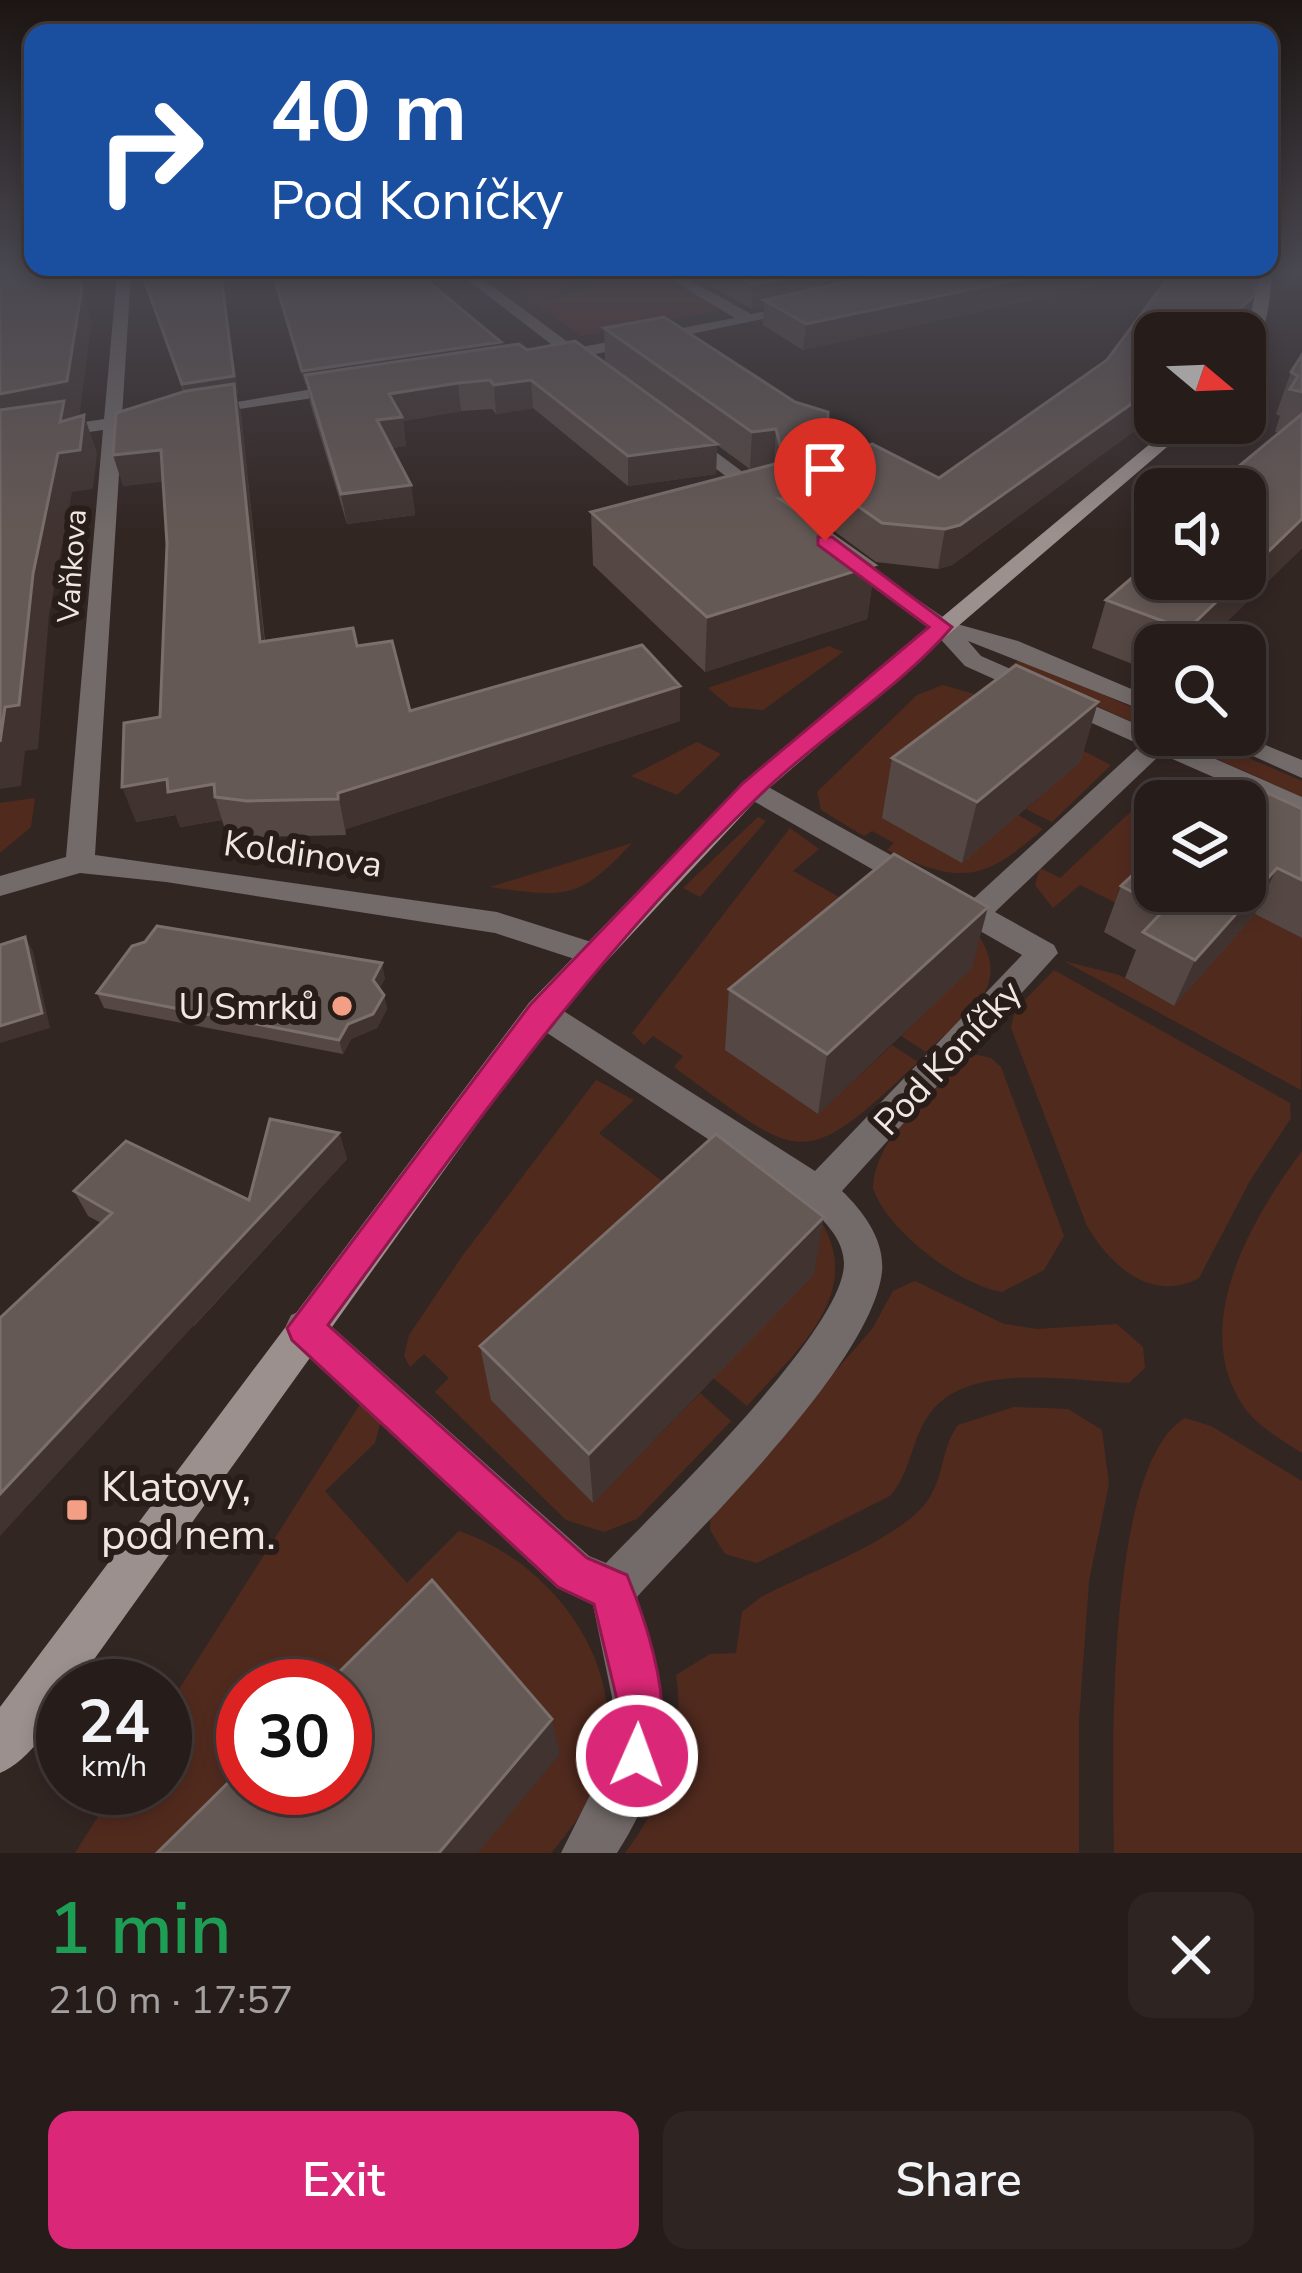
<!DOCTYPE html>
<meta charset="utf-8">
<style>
:root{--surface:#261c1a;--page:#2e2523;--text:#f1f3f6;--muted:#a4a1a2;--line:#423a39;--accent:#db2777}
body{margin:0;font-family:"Nunito Sans",sans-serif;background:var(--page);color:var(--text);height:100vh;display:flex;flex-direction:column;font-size:45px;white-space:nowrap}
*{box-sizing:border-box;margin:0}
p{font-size:39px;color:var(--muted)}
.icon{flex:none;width:66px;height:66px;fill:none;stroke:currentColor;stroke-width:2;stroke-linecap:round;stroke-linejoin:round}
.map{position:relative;height:1853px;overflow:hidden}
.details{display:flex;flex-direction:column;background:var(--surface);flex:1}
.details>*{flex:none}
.guide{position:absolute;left:24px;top:24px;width:1254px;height:252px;border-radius:24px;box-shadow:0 6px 18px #0003,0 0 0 3px var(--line);background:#1a4fa0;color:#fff;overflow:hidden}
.needle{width:78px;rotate:109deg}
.tools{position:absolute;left:1134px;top:312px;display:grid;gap:24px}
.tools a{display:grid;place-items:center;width:132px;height:132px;border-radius:24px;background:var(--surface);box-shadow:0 6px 18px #0003,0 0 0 3px var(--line);font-size:60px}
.speed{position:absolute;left:36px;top:1659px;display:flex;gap:24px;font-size:60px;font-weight:700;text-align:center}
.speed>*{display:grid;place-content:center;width:156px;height:156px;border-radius:50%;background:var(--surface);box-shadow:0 6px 18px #0003,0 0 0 3px var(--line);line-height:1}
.speed small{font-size:30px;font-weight:400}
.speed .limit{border:18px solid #d22;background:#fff;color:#111}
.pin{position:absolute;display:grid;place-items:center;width:102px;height:102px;color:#fff;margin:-123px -51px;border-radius:50% 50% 50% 0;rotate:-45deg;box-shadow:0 0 12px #0007}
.pin .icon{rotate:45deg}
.me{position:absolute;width:132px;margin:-66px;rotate:2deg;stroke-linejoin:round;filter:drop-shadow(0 0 9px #0008)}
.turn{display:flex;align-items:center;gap:42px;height:252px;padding:0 48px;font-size:54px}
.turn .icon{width:156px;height:156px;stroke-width:2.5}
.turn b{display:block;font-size:84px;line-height:102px}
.round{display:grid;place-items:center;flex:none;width:126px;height:126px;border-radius:24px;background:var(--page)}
.summary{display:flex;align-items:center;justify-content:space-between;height:204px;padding:0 48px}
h1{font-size:72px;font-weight:600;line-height:90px;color:#1e9e55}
.button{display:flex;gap:24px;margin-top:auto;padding:24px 48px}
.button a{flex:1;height:138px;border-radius:24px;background:var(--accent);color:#fff;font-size:48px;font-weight:600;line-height:138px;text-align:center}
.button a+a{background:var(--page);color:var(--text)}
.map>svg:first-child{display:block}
.green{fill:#512a1e}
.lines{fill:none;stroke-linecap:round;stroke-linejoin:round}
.street{fill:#726b69;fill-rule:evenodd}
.secondary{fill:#9b908d;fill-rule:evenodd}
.wall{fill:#554844;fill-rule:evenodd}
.shaded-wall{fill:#403330}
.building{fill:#655955;stroke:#7b6f6c;stroke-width:3;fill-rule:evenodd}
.route{fill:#db2777;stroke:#8e194d;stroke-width:3}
.poi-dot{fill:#f39f85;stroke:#281d19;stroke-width:4.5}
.labels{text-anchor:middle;stroke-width:12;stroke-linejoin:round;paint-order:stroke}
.far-street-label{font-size:30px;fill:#f0e7e5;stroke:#281d19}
.street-label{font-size:36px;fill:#f0e7e5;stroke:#281d19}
.poi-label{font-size:36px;fill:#f0e7e5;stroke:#281d19;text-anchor:end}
.near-poi-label{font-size:42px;fill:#f0e7e5;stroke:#281d19;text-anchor:start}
</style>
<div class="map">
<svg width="1302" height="1853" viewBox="0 0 1302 1853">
<rect width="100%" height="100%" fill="#322623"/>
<path class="green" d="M 498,274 L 587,274 L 563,290 L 532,300 Z
M 599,274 L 658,274 L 721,310 L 581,336 L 538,305 L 580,290 Z
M 829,646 L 843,652 L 763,710 L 730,707 L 708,688 Z
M 1020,659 L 1155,717 L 1155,732 L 1009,667 Z
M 943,685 L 971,693 L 1111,765 L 1052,822 L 1026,809 L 1079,762 L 963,862 L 1018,815 L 1043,829 C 983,882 960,885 887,850 L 894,843 L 872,831 L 864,836 L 821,810 L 817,792 L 917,695 Z
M 1163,735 L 1195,735 L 1302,781 L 1302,797 Z
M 697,742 L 721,754 L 677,795 L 631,776 Z
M 1158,786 L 1191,801 L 1155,801 L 1155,891 L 1209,891 L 1302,938 L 1301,1090 L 1064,961 L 1119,975 L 1174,1006 L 1219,955 L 1080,885 L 1053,908 L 1035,885 L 1040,868 L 1060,878 Z
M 35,798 L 31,827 L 0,853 L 0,803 Z
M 758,817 L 766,821 L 700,897 L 683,888 Z
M 790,828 L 819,849 L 793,871 L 862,910 L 972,926 C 1018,986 969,1011 926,1052 L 901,1036 L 971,968 L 818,1114 L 892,1045 L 918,1062 C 799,1176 801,1159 674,1067 L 683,1056 L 653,1036 L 644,1045 L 632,1033 Z
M 632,843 C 579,900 566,898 490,887 Z
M 1054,970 L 1290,1103 L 1291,1118 L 1251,1179 L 1199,1278 C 1151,1303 1111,1266 1087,1226 L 1011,1028 L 1015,1010 Z
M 973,1054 L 991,1058 L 1001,1067 L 1064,1236 L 1044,1270 L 1002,1292 C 959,1285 886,1230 873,1188 C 876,1133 936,1091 973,1054 Z
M 596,1080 L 634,1100 L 599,1133 L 675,1191 L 806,1201 C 877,1283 803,1344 747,1406 L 713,1378 L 492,1399 L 593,1503 L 700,1393 L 731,1421 L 637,1519 L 604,1532 L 566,1520 L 435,1392 L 449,1378 L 424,1354 L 410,1367 L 404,1356 L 409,1335 L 463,1255 Z
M 1302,1151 L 1302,1453 C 1283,1441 1256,1425 1244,1407 C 1188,1326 1252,1218 1302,1151 Z
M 915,1281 L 1004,1324 L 1037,1329 L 1117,1324 L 1143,1347 L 1145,1368 L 1129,1383 C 1073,1381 970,1361 931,1412 C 911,1437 912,1471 890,1496 L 757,1563 L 725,1554 L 710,1530 L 711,1514 L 872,1329 L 893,1291 Z
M 362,1401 L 381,1420 L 375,1443 L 325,1491 L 407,1583 L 459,1531 C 553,1563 634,1669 600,1773 C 591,1803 571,1829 551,1853 L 478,1853 L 345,1686 L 243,1686 L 243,1788 L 224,1853 L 75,1853 L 116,1788 L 165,1788 L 165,1711 Z
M 1014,1407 L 1068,1409 L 1102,1430 L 1109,1484 L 1089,1581 L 1079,1720 L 1079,1853 L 625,1853 C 664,1802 686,1739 676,1675 L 710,1654 L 736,1653 L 742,1612 L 761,1597 C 804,1574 909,1537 931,1495 C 944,1473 942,1447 958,1425 Z
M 1185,1418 L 1211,1426 L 1302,1481 L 1302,1853 L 1114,1853 C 1113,1765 1104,1466 1185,1418 Z"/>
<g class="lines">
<path class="street" d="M 117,274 L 131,274 L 122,416 L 152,412 L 161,417 L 122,427 L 95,855 L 497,912 L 604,946 L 608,954 L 604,962 L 593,965 L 495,933 L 166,882 L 80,873 L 0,896 L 0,876 L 66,857 L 103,430 L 0,445 L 0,435 L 104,419 Z
M 460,274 L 476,274 L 576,348 L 735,318 L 661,274 L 679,274 L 751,314 L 803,304 L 811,309 L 586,356 L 600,368 L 592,373 L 570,359 L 555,359 L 553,356 L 560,351 Z
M 348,383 L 356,388 L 354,392 L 199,415 L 190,410 Z
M 677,432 L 689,432 L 775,496 L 758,500 L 677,440 Z
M 843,548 L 950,622 L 1018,641 L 1155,699 L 1155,715 L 968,641 L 981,656 L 1302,797 L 1302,816 L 1161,754 L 995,912 L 1054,945 L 1058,953 L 842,1191 C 863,1211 885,1240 882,1272 C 871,1364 701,1526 637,1597 C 665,1698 677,1760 617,1853 L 561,1853 L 610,1755 L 612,1697 L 593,1605 L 557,1588 L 291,1341 L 285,1328 L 291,1315 L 305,1309 L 319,1315 L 589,1556 L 606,1563 C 656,1510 845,1330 844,1263 C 843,1237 823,1220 805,1203 L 529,1021 L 524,1012 L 529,1003 L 551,1003 L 815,1171 L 1022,955 L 743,795 L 739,789 L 743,783 L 761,783 L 972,900 L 1141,745 L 965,666 L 934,632 L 836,558 L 833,554 Z
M 1206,735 L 1241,735 L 1302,760 L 1302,778 Z"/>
<path class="secondary" d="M 1258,274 L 1272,274 C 1270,300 1267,340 1245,356 C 1245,327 1255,304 1258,274 Z
M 1175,423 L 1195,423 L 761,795 L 551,1021 L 75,1686 L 63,1686 C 63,1716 28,1762 0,1773 L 0,1707 L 529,1003 L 743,783 Z"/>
</g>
<path class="wall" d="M 272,274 L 419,274 L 501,342 L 502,346 L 519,344 L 527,350 L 575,341 L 605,363 L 604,328 L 664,317 L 795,402 L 828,412 L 826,462 L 872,444 L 939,478 L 1107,360 L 1171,274 L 1258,275 L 1254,296 L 1243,330 L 1239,333 L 1155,333 L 1155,412 L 1141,426 L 952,565 L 938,569 L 876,562 L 830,528 L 829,533 L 875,565 L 867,619 L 705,672 L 593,565 L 591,512 L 761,468 L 750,469 L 717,445 L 716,474 L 628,486 L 533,408 L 496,414 L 492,409 L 461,411 L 403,421 L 406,446 L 392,448 L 411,485 L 415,515 L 347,524 L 310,403 L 307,384 L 305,384 ZM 780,499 L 791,500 L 799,512 Z
M 689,274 L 1101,274 L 1098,286 L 803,350 L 763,325 L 764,307 L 752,309 Z
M 221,276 L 238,394 L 236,394 L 241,414 L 265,641 L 357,646 L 410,711 L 680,686 L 680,721 L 346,829 L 346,835 L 257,837 L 226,833 L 222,820 L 180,827 L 176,815 L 136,822 L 160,717 L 167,544 L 163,481 L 123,486 L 183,392 L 145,282 Z
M 1302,355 L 1302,548 L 1203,645 L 1155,645 L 1155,673 L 1092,648 L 1106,600 L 1245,489 L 1231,489 L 1239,466 L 1279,433 L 1275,432 L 1280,416 L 1276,414 L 1291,372 Z
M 1098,702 L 1080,762 L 962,863 L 882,818 L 892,758 Z
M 1302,809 L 1302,938 L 1255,914 L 1174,1006 L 1125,978 L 1136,950 L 1104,932 L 1121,886 Z
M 972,968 L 818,1114 L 725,1050 L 729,989 Z
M 385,978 L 379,989 L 384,995 L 387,1009 L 377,1028 L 351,1039 L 343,1054 L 104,1008 L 97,993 Z
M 339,1133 L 347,1159 L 194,1326 L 101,1223 L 88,1216 L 74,1191 L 249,1200 Z
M 814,1274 L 593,1503 L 491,1400 L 480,1346 Z"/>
<path class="shaded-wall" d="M 808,274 L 932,274 L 764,300 L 764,307 L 752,309 L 753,285 Z
M 1044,274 L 1101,274 L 1098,286 L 803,350 L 806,324 Z
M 221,276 L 238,394 L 236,394 L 241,414 L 268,676 L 182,384 Z
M 82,287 L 92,321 L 79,418 L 84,415 L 97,453 L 93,489 L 72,492 L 49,616 L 38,749 L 25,751 L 21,786 L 0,789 L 0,394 Z
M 1254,296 L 1243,330 L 1239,333 L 1213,333 Z
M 501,342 L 502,355 L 305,375 L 307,384 L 305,384 L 302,371 Z
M 531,380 L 533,408 L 496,414 L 494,385 Z
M 458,383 L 461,411 L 403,421 L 406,446 L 382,450 L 377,420 L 389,394 Z
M 1155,386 L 1155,412 L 1141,426 L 952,565 L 938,569 L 945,529 Z
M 776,429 L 774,466 L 750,469 L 752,432 Z
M 717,444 L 716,474 L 628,486 L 628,456 Z
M 161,450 L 170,481 L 123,486 L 113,455 Z
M 411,485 L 415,515 L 347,524 L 341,494 Z
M 1302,510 L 1302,548 L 1203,645 L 1181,645 L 1187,630 L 1240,579 L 1245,579 L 1245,574 Z
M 875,565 L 867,619 L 705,672 L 707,617 Z
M 680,686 L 680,721 L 346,829 L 346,835 L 338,793 Z
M 1098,702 L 1080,762 L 962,863 L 977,802 Z
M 167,779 L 214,784 L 215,797 L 222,820 L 180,827 L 176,815 L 136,822 L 122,787 Z
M 1277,868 L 1255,914 L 1174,1006 L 1195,960 Z
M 988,907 L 972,968 L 818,1114 L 827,1054 Z
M 25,937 L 33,951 L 50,1028 L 0,1043 L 0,1026 Z
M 382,963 L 385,978 L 377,994 L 373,980 Z
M 384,995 L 387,1009 L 377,1028 L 351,1039 L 343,1054 L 339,1040 L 348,1024 Z
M 339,1133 L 347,1159 L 0,1536 L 0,1494 Z
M 824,1217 L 814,1274 L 593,1503 L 589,1454 Z
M 552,1719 L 560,1754 L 478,1853 L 439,1853 Z"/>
<path class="building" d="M 0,274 L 75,274 L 82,287 L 67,381 L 0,394 Z
M 273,274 L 419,274 L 501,342 L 302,371 Z
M 734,274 L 808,274 L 753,285 Z
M 882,274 L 1044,274 L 806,324 L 764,300 Z
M 1171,274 L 1258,275 L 1254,296 L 1213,333 L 1155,333 L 1155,386 L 1151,390 L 960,525 L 945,529 L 882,523 L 782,453 L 776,429 L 752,432 L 604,328 L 664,317 L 795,402 L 828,412 L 826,462 L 872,444 L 939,478 L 1107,360 Z
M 221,276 L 234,376 L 182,384 L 145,282 Z
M 575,341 L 717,444 L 628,456 L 531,380 L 494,385 L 490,380 L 458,383 L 389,394 L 402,417 L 377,420 L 411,485 L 341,494 L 305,375 L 519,344 L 527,350 Z
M 1302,355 L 1302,392 L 1290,389 L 1298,376 L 1291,372 Z
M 234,384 L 260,642 L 353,628 L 357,646 L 392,641 L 410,711 L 642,645 L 680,686 L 338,793 L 338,799 L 247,801 L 215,797 L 214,784 L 168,792 L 167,779 L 122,787 L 124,723 L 160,717 L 167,544 L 161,450 L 113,455 L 116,413 L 186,391 Z
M 64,401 L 60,422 L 84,415 L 80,450 L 58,453 L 33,574 L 19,705 L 5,707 L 0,742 L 0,410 Z
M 1302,414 L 1302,519 L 1245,574 L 1245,489 L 1235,489 L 1256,471 L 1239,466 Z
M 775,464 L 832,504 L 826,503 L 825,530 L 875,565 L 707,617 L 591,512 ZM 780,499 L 793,500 L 799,512 Z
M 1155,558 L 1155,579 L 1240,579 L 1187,630 L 1106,600 Z
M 1016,665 L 1098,702 L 977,802 L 892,758 Z
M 1235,778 L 1302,809 L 1302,880 L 1277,868 L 1195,960 L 1143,932 L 1165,909 L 1121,886 L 1155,854 L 1155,891 L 1245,891 L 1245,801 L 1211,801 Z
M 894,854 L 988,907 L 827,1054 L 729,989 Z
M 157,926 L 382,963 L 373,980 L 384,995 L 373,1014 L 348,1024 L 339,1040 L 97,993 L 132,946 L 145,942 Z
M 25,937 L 42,1013 L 0,1026 L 0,945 Z
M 270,1119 L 339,1133 L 0,1494 L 0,1318 L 112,1213 L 74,1191 L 126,1141 L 249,1200 Z
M 716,1134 L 824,1217 L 589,1454 L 480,1346 Z
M 432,1580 L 552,1719 L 439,1853 L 157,1853 L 243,1768 L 243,1788 L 345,1788 L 345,1686 L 325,1686 Z"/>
<linearGradient id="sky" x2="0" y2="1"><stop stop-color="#1c1513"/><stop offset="0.51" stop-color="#494750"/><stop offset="1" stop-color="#494750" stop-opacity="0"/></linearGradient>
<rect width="1302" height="534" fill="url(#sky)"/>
<path class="route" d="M 818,537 L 832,537 L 952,627 C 898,690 820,736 760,795 C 592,956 465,1138 328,1325 L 587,1558 L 627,1575 C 650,1631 677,1714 653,1772 L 637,1779 L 621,1772 L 614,1756 L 619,1708 L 594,1604 L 558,1587 L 292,1340 L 287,1328 L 530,1005 L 743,783 L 929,627 L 818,545 Z"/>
<g class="poi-dot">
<circle cx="342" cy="1006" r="12"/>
<rect x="65" y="1498" width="24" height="24" rx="6"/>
</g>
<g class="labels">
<g class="far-street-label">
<text transform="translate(72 566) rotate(-86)" y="10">Vaňkova</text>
</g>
<g class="street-label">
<text transform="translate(303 853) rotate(8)" y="13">Koldinova</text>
<text transform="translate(947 1057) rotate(-47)" y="13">Pod Koníčky</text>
</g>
<g class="poi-label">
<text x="318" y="1019">U Smrků</text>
</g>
<g class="near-poi-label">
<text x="101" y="1501">Klatovy,<tspan x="101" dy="48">pod nem.</tspan></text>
</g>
</g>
</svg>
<div class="tools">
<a><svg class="needle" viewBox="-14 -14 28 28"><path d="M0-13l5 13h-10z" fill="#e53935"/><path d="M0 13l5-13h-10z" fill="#a4a1a2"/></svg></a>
<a><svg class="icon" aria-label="sound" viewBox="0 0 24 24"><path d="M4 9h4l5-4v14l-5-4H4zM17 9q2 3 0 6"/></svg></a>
<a><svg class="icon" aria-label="search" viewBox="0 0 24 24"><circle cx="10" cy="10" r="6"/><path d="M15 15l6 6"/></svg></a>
<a><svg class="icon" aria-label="layers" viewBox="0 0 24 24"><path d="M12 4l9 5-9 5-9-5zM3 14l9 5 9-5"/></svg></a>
</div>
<div class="speed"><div>24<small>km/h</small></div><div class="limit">30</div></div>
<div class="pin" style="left:825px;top:541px;background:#d93025"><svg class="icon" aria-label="arrive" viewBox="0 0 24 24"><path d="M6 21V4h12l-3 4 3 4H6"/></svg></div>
<svg class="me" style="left:637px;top:1756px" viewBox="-20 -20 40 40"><circle r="17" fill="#db2777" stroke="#fff" stroke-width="3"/><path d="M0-11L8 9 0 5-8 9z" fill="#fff"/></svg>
<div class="guide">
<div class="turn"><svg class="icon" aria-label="right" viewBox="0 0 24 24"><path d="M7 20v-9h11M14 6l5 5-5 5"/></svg><div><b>40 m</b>Pod Koníčky</div></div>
</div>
</div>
<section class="details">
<div class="summary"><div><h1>1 min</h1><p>210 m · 17:57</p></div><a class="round"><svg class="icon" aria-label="close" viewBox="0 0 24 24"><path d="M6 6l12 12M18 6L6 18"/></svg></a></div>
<div class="button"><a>Exit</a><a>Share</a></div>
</section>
